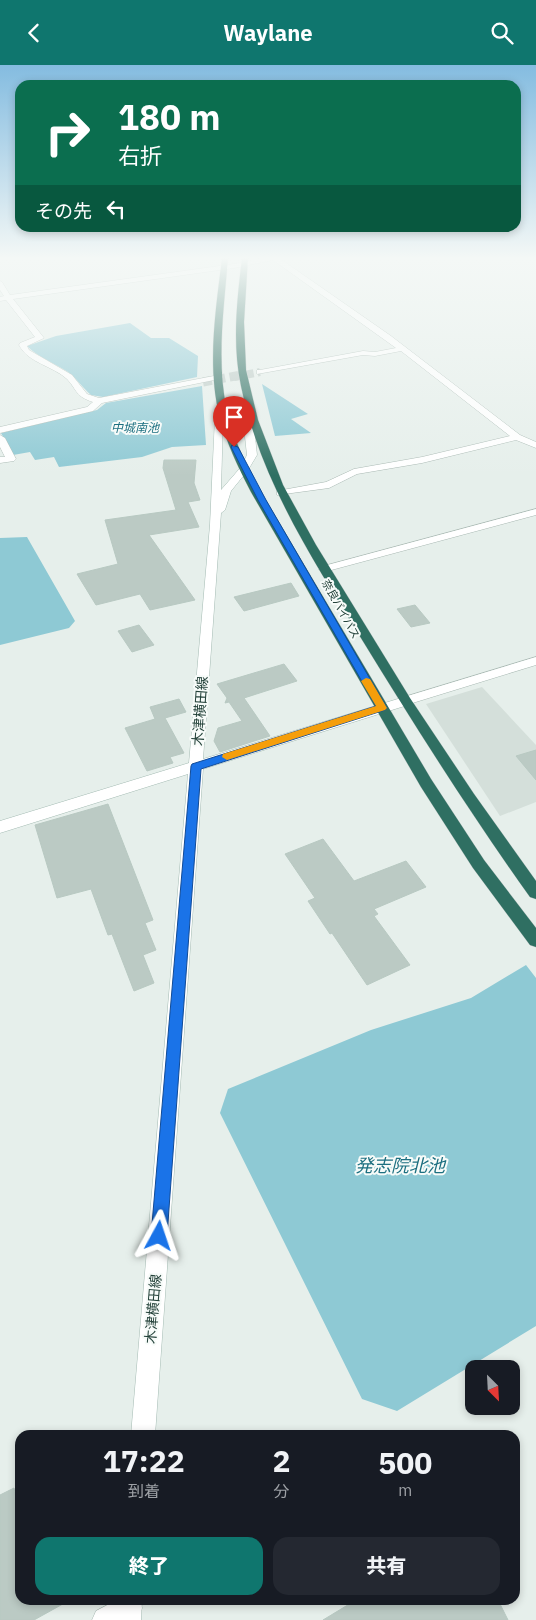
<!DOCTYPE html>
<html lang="ja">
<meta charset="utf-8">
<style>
:root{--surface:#171b24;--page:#242831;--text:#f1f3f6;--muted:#9ea1a6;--accent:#0f766e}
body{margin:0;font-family:"IBM Plex Sans","Noto Sans JP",sans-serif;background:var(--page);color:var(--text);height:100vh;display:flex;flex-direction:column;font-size:19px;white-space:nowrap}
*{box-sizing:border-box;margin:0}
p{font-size:16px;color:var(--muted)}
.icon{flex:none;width:28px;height:28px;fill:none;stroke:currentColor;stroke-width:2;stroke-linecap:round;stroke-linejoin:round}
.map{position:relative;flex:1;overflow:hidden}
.details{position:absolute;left:15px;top:1365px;width:505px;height:175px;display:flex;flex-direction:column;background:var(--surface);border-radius:15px;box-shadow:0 2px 8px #0003}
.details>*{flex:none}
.guide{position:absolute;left:15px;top:15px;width:506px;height:152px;border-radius:15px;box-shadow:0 2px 8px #0003;background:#0b6e4f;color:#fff;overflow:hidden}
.needle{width:32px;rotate:156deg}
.controls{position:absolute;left:465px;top:1295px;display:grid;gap:10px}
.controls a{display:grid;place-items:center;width:55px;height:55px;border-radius:10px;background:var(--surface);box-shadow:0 2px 8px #0003;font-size:25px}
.pin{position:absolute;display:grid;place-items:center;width:42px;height:42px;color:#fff;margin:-51px -21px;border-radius:50% 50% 50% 0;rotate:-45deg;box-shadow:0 0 5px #0007}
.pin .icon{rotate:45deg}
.me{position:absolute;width:55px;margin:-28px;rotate:5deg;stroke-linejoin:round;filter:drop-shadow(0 0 4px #0008)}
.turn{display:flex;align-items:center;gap:18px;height:105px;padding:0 20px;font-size:22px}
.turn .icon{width:65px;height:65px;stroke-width:2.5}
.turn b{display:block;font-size:35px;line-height:42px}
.then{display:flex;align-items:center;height:48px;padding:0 20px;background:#0003;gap:10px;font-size:19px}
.eta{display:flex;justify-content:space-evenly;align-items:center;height:85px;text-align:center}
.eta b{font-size:30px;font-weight:800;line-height:35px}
.button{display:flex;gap:10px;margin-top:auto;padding:10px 20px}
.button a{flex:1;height:58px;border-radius:15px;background:var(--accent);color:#fff;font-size:20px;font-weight:800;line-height:58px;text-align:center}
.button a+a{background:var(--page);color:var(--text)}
header{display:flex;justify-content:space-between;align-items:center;height:65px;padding:0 20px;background:var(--accent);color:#fff;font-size:22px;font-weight:800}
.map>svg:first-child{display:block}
.built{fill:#d4dfda}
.water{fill:#8ec9d4}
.building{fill:#bbcac4;stroke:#b8c9c2}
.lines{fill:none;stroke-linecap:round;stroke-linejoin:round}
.street-tunnel-far1{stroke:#bfccc8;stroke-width:8;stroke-dasharray:8 4;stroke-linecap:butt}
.street-tunnel{stroke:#bfccc8;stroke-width:9;stroke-dasharray:9 4.5;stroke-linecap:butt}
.street-casing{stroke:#a8b8b2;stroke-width:1}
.secondary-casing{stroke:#a4bbb3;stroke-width:1}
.highway-casing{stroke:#c2cac8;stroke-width:1}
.street{fill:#fff;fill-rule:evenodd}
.secondary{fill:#fff;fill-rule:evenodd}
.highway{fill:#2f6f62;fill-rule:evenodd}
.route{fill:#1a73e8;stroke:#114b97}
.slow{fill:#f59e0b}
.labels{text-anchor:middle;stroke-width:4;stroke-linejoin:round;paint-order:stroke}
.far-street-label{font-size:11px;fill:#24423a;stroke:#f7fbf9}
.far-water-label{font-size:12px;font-style:italic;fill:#1c6f80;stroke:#f7fbf9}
.street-label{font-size:14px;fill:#24423a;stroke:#f7fbf9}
.near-water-label{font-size:18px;font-style:italic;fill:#1c6f80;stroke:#f7fbf9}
</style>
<header><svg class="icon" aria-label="back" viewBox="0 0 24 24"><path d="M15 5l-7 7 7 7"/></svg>Waylane<svg class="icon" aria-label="search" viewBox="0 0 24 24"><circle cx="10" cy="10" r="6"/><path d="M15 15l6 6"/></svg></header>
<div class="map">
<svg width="536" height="1555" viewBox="0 0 536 1555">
<rect width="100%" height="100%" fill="#e6efeb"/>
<path class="built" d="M 482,622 L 536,680 L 536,737 L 500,751 L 426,639 Z"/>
<path class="water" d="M 130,258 L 151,273 L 169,273 L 198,291 L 197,312 L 103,332 L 91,330 C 83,323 76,313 68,307 C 54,298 38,292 27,281 L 56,271 Z
M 262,319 L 308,349 L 291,354 L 311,368 L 275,371 Z
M 202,321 L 206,380 L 172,382 L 142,392 L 59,402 L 54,392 L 35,395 L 30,387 L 13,390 L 1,368 L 97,345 L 106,338 Z
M 27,472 L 75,556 L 69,563 L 0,580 L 0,473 Z
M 526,900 L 536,913 L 536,1261 L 397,1346 L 362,1334 L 220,1048 L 228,1024 L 371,965 L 471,933 Z"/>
<path class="building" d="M 164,395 L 196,395 L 194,418 L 200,435 L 188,437 L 199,462 L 149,470 L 195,535 L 150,545 L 140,529 L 96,540 L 77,509 L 118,499 L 105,455 L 176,445 L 163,403 Z
M 291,518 L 299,531 L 244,546 L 234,532 Z
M 415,540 L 430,558 L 411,562 L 397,544 Z
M 139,560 L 154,580 L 132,587 L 118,566 Z
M 284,599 L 297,616 L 244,633 L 270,671 L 220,687 L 214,676 L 218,663 L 242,656 L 229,637 L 225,638 L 227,633 L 217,619 Z
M 179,634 L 186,647 L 165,653 L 184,688 L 170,692 L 173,698 L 147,706 L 125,663 L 155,654 L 150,642 Z
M 536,685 L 536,715 L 516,691 Z
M 108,739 L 153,855 L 145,858 L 156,885 L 143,890 L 154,918 L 134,926 L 112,869 L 108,870 L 91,824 L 57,833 L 35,760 Z
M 323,774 L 354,816 L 406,796 L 426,822 L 374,844 L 378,849 L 374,851 L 410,900 L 367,920 L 332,868 L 330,869 L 308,836 L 315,833 L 285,789 Z
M 14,1423 L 20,1451 L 20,1535 L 70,1535 L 34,1555 L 0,1555 L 0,1430 Z
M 356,1535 L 498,1535 L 508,1555 L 323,1555 Z"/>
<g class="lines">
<path class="street-tunnel-far1" d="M 234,312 L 260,307"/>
<path class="street-tunnel" d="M 203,317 L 241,310"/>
<defs>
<path id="street" d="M 264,193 L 279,193 L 391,271 L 520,370 L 536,377 L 536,383 L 516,375 L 422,398 L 357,409 L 329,423 L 277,430 L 277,426 L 326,417 L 354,404 L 422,392 L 510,371 L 401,286 L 375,291 L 363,290 L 257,309 L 257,305 L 260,305 L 363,286 L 375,287 L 396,283 L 273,195 L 234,203 L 13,234 L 44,273 L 27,281 L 29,285 L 72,310 L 87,329 L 99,333 L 219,310 L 223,312 L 219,314 L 102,338 L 93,346 L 0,368 L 0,362 L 87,342 L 93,337 C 75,331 78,326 67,314 C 53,301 28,298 19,280 L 20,278 L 35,272 L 6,235 L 0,236 L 0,232 L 4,231 L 0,225 L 0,216 L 2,217 L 10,230 L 234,199 Z
M 0,370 L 5,373 L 16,394 L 14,396 L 0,398 L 0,392 L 5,392 L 0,382 Z
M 536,444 L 536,450 L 324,507 L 318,504 L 320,502 Z
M 536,592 L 536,600 L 406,640 L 400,636 L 401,633 Z
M 117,1535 L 139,1535 L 142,1543 L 138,1552 L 133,1555 L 92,1555 L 96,1546 Z"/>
<path id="secondary" d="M 251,342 L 255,345 L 254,363 L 257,390 L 248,405 L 231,426 L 225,445 L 221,448 L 203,694 L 401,633 L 411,633 L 412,636 L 411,639 L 203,704 L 155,1370 L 131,1370 L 188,709 L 0,768 L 0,756 L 189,698 L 210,460 L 215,352 L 220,345 L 227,347 L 223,352 L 221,425 L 241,402 L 247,390 L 244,363 L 247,345 Z
M 116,1535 L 142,1535 L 141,1555 L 115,1555 Z"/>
<path id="highway" d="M 222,193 L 228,193 C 224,244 216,296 227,346 C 233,375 247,401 261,427 L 431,714 L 484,795 L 536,863 L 536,882 L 530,880 L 473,803 L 421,722 L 251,427 C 238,402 226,377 219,349 C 207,299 216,243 222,193 Z
M 242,193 L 248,193 L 244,257 L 246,305 L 258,355 L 283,420 L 316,480 L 410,633 L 474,729 L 536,816 L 536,834 L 530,832 C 470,748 415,661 361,573 C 312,493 260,414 241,321 C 232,279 237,235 242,193 Z"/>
</defs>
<use href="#street" class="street-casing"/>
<use href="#secondary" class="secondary-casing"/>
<use href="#highway" class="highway-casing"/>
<use href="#street" class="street"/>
<use href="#secondary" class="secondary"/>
<use href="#highway" class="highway"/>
</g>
<linearGradient id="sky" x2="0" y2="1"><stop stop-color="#84bce0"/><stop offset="0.47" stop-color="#f4f8f6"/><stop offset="1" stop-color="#f4f8f6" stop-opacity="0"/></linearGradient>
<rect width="536" height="411" fill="url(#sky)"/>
<path class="route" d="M 232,380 L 238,382 L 266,435 L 387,643 L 385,645 L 201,704 L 167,1171 L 164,1177 L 159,1179 L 153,1177 L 151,1171 L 191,701 L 192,699 L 376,641 L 258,435 L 231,382 Z"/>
<path class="slow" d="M 366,613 L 370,614 L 387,643 L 385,645 L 227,695 L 222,692 L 223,689 L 376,641 L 361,616 Z"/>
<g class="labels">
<g class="far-street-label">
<text transform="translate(341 544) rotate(61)" y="4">奈良バイパス</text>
</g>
<g class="far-water-label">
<text x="135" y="367">中城南池</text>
</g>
<g class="street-label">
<text transform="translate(200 646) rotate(-86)" y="5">木津横田線</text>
<text transform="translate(153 1244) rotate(-85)" y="5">木津横田線</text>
</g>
<g class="near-water-label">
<text x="400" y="1107">発志院北池</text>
</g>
</g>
</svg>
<div class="controls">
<a><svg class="needle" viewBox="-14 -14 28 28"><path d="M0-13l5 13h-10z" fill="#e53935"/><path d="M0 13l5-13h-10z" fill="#9ea1a6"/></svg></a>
</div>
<div class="pin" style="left:234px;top:382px;background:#d93025"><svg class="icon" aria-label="arrive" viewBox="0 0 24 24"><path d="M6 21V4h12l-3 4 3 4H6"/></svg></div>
<svg class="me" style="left:159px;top:1171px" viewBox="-20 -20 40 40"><path d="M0-17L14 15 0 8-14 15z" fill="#1a73e8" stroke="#fff" stroke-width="4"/></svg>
<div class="guide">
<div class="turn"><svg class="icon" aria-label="right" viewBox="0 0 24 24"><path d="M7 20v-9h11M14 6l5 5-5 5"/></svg><div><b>180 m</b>右折</div></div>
<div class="then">その先<svg class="icon" aria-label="left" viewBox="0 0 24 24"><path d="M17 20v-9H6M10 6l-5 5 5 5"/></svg></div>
</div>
<section class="details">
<div class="eta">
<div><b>17:22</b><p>到着</p></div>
<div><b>2</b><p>分</p></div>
<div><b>500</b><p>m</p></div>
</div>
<div class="button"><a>終了</a><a>共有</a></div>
</section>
</div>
